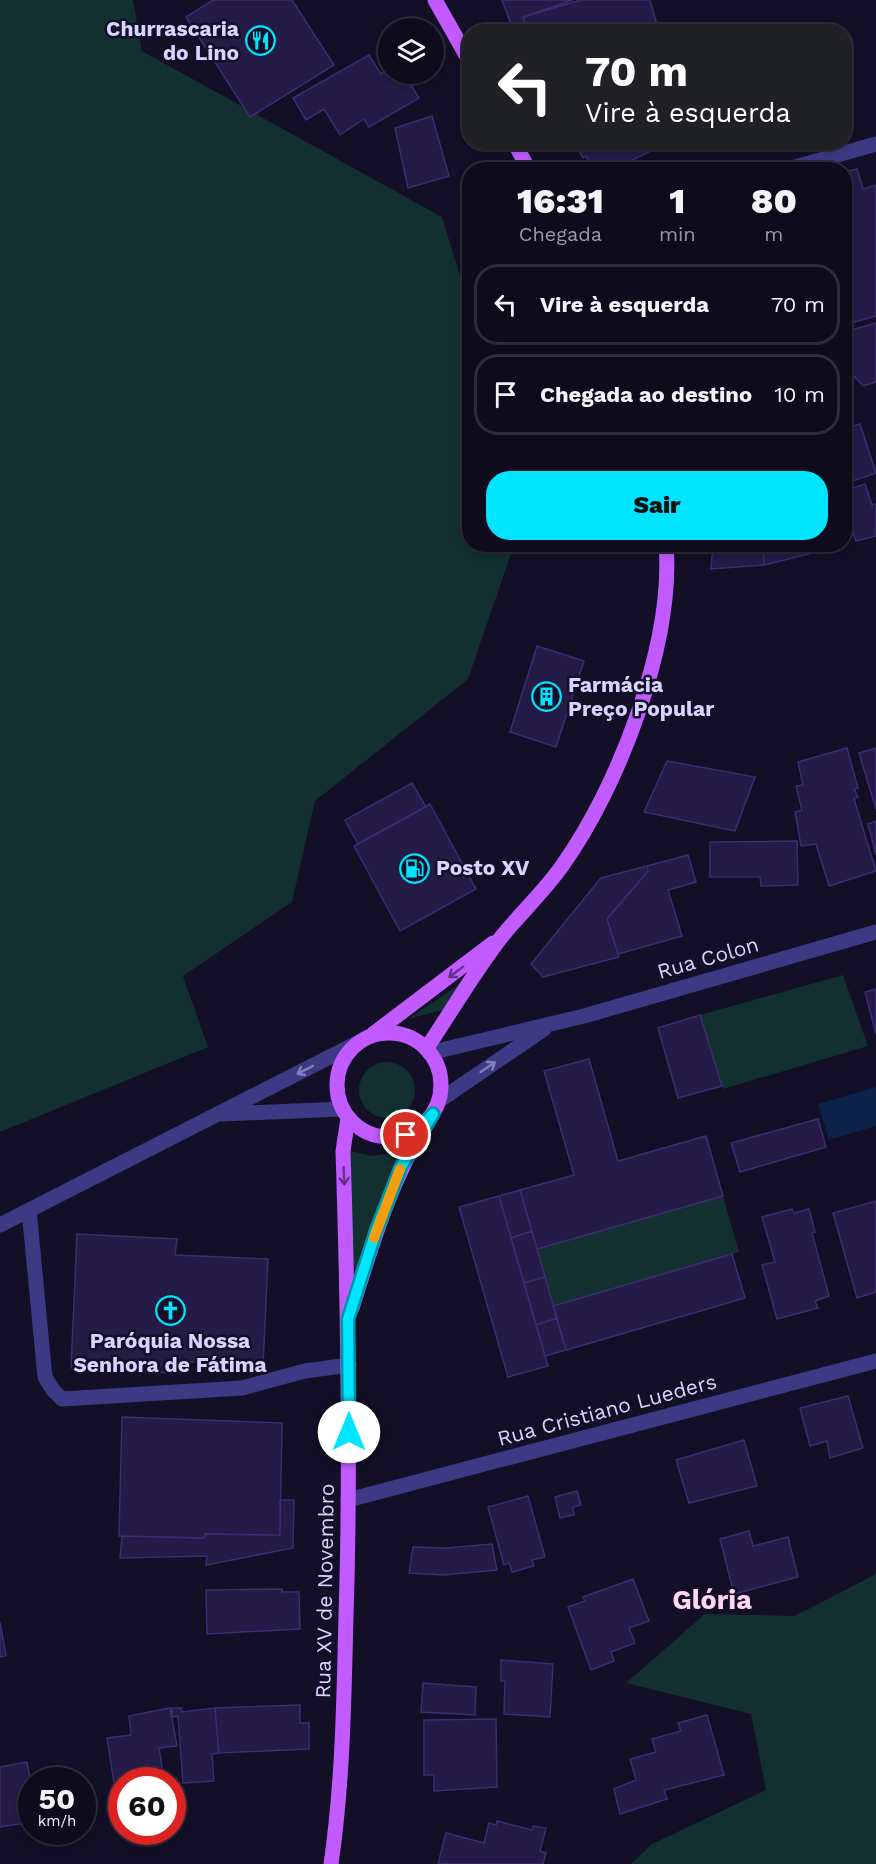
<!DOCTYPE html>
<html lang="pt">
<meta charset="utf-8">
<style>
:root{--surface:#0e0b1c;--page:#1c1929;--text:#f1f3f6;--muted:#9b9ba3;--line:#2e2b3b;--accent:#00e5ff}
body{margin:0;font-family:"Work Sans",sans-serif;background:var(--page);color:var(--text);height:100vh;display:flex;flex-direction:column;font-size:22px;white-space:nowrap}
*{box-sizing:border-box;margin:0}
p{font-size:20px;color:var(--muted)}
.icon{flex:none;width:33px;height:33px;fill:none;stroke:currentColor;stroke-width:2;stroke-linecap:round;stroke-linejoin:round}
.map{position:relative;flex:1;overflow:hidden}
.drawer{position:absolute;left:462px;top:162px;width:390px;height:390px;display:flex;flex-direction:column;background:var(--surface);border-radius:24px;box-shadow:0 3px 9px #0003,0 0 0 2px var(--line)}
.drawer>*{flex:none}
.top-card{position:absolute;left:462px;top:24px;width:390px;height:126px;border-radius:24px;box-shadow:0 3px 9px #0003,0 0 0 2px var(--line);background:#202124;color:#fff;overflow:hidden}
.tools{position:absolute;left:378px;top:18px;display:grid;gap:12px}
.tools a{display:grid;place-items:center;width:66px;height:66px;border-radius:50%;background:var(--surface);box-shadow:0 3px 9px #0003,0 0 0 2px var(--line);font-size:30px}
.speed{position:absolute;left:18px;top:1767px;display:flex;gap:12px;font-size:30px;font-weight:700;text-align:center}
.speed>*{display:grid;place-content:center;width:78px;height:78px;border-radius:50%;background:var(--surface);box-shadow:0 3px 9px #0003,0 0 0 2px var(--line);line-height:1}
.speed small{font-size:15px;font-weight:400}
.speed .limit{border:9px solid #d22;background:#fff;color:#111}
.pin{position:absolute;display:grid;place-items:center;width:51px;height:51px;color:#fff;margin:-26px;border:3px solid #fff;border-radius:50%;box-shadow:0 2px 6px #0007}
.me{position:absolute;width:66px;margin:-33px;rotate:0deg;stroke-linejoin:round;filter:drop-shadow(0 0 4px #0008)}
.turn{display:flex;align-items:center;gap:21px;height:126px;padding:0 24px;font-size:27px}
.turn .icon{width:78px;height:78px;stroke-width:2.5}
.turn b{display:block;font-size:42px;line-height:51px}
.eta{display:flex;justify-content:space-evenly;align-items:center;height:102px;text-align:center}
.eta b{font-size:36px;font-weight:800;line-height:42px}
.button{display:flex;gap:12px;margin-top:auto;padding:12px 24px}
.button a{flex:1;height:69px;border-radius:24px;background:var(--accent);color:#111;font-size:24px;font-weight:800;line-height:69px;text-align:center}
ul{padding:0;list-style:none}
li{display:flex;align-items:center;gap:18px;height:81px;margin:0 12px 9px;padding:0 12px;border:3px solid var(--line);border-radius:24px}
li div{flex:1}
li b{display:block;font-size:22px}
li em{font-style:normal}
.map>svg:first-child{display:block}
.green{fill:#12302f}
.water{fill:#0c2248}
.building{fill:#241b47;stroke:#3b2d73;stroke-width:1.5}
.lines{fill:none;stroke-linecap:round;stroke-linejoin:round}
.minor{stroke:#3d3a85;stroke-width:15}
.major{stroke:#c25bff;stroke-width:15}
.oneway{stroke:#623188}
.oneway2{stroke:#837fbc}
.route-casing{stroke:#0095a6;stroke-width:15}
.route{stroke:#00e5ff;stroke-width:10}
.slow{stroke:#f59e0b;stroke-width:10}
.labels{text-anchor:middle;stroke-width:5;stroke-linejoin:round;paint-order:stroke}
.poi-label{font-size:21px;font-weight:bold;fill:#d9d4ff;stroke:#130f26;text-anchor:start}
.street-label{font-size:21px;fill:#d9d4ff;stroke:#130f26}
.district-label{font-size:27px;font-weight:bold;fill:#ffd6f0;stroke:#130f26}
</style>
<div class="map">
<svg width="876" height="1864" viewBox="0 0 876 1864">
<rect width="100%" height="100%" fill="#130f26"/>
<path class="green" d="M 0,0 L 133,0 L 142,51 L 442,217 L 469,305 L 470,544 L 514,545 L 468,679 L 315,801 L 292,902 L 183,976 L 208,1047 L 0,1132 Z
M 475,968 L 446,1009 L 408,1019 L 453,989 Z
M 843,975 L 868,1046 L 723,1089 L 700,1015 Z
M359 1090a28 28 0 1 1 56 0a28 28 0 1 1-56 0Z
M 350,1151 L 373,1156 L 402,1151 L 364,1241 L 352,1288 Z
M 723,1196 L 739,1252 L 553,1306 L 537,1249 Z
M 876,1574 L 876,1864 L 631,1864 L 652,1844 L 766,1790 L 751,1714 L 626,1683 L 705,1614 L 795,1616 Z"/>
<path class="water" d="M 876,1087 L 876,1126 L 829,1140 L 818,1104 Z"/>
<path class="building" d="M 213,0 L 292,0 L 334,65 L 250,117 L 186,17 Z
M 502,0 L 573,0 L 523,17 L 526,28 L 517,32 L 514,32 Z
M 650,0 L 659,32 L 527,32 L 523,17 L 581,0 Z
M 369,55 L 381,74 L 388,69 L 388,74 L 404,74 L 419,98 L 369,127 L 364,119 L 340,135 L 324,109 L 306,120 L 293,98 Z
M 432,116 L 449,176 L 408,188 L 395,128 Z
M 574,142 L 669,142 L 612,170 L 593,170 L 586,156 L 583,158 Z
M 857,169 L 863,189 L 876,185 L 876,316 L 844,325 L 844,172 Z
M 876,323 L 876,382 L 863,386 L 853,375 L 844,378 L 844,332 Z
M 860,424 L 876,473 L 844,484 L 844,429 Z
M 865,484 L 872,505 L 876,504 L 876,536 L 856,541 L 844,508 L 844,491 Z
M 713,544 L 763,544 L 764,565 L 711,569 Z
M 763,544 L 825,544 L 825,550 L 764,565 Z
M 537,646 L 584,661 L 556,747 L 510,732 Z
M 847,748 L 858,788 L 854,789 L 858,797 L 854,799 L 876,871 L 829,886 L 816,844 L 801,846 L 795,812 L 802,810 L 796,786 L 803,785 L 798,762 Z
M 876,748 L 876,809 L 859,753 Z
M 667,761 L 755,777 L 735,831 L 644,812 Z
M 412,783 L 426,807 L 358,844 L 345,820 Z
M 430,804 L 476,889 L 400,931 L 354,846 Z
M 876,821 L 876,855 L 868,824 Z
M 797,841 L 798,885 L 761,886 L 760,877 L 710,877 L 710,842 Z
M 688,855 L 696,882 L 668,890 L 682,936 L 618,954 L 607,919 L 648,871 L 647,866 Z
M 647,866 L 648,871 L 607,919 L 619,957 L 543,977 L 531,964 L 601,878 Z
M 876,989 L 876,1034 L 865,992 Z
M 700,1015 L 722,1086 L 678,1098 L 658,1028 Z
M 589,1059 L 618,1161 L 706,1136 L 723,1196 L 537,1249 L 520,1190 L 574,1175 L 544,1071 Z
M 818,1119 L 826,1147 L 740,1172 L 731,1143 Z
M 520,1190 L 532,1231 L 511,1238 L 499,1196 Z
M 499,1196 L 548,1366 L 508,1377 L 459,1207 Z
M 876,1201 L 876,1292 L 857,1298 L 833,1213 Z
M 792,1209 L 794,1213 L 809,1209 L 815,1232 L 812,1233 L 829,1296 L 815,1301 L 818,1308 L 777,1319 L 762,1265 L 775,1262 L 762,1217 Z
M 532,1231 L 545,1277 L 524,1283 L 511,1238 Z
M 77,1234 L 177,1239 L 175,1255 L 268,1259 L 263,1365 L 174,1361 L 173,1373 L 71,1368 Z
M 732,1254 L 745,1298 L 566,1350 L 553,1306 Z
M 545,1277 L 557,1318 L 536,1325 L 524,1283 Z
M 557,1318 L 566,1350 L 545,1356 L 536,1325 Z
M 848,1396 L 863,1448 L 830,1458 L 827,1441 L 810,1446 L 800,1408 Z
M 122,1417 L 282,1423 L 280,1535 L 205,1534 L 204,1538 L 119,1536 Z
M 744,1440 L 757,1486 L 689,1503 L 676,1460 Z
M 577,1491 L 581,1505 L 573,1507 L 574,1515 L 560,1518 L 555,1497 Z
M 528,1496 L 545,1557 L 532,1560 L 534,1566 L 512,1572 L 509,1563 L 504,1565 L 488,1507 Z
M 280,1500 L 294,1500 L 293,1548 L 206,1565 L 207,1556 L 120,1558 L 122,1536 L 204,1538 L 205,1534 L 280,1535 Z
M 749,1531 L 753,1546 L 788,1537 L 798,1577 L 734,1594 L 720,1539 Z
M 492,1544 L 497,1570 L 443,1575 L 409,1573 L 413,1547 L 446,1548 Z
M 633,1579 L 649,1621 L 629,1628 L 635,1643 L 611,1652 L 614,1661 L 591,1670 L 568,1607 L 585,1601 L 583,1597 Z
M 282,1589 L 282,1592 L 299,1592 L 300,1629 L 207,1634 L 206,1590 Z
M 0,1622 L 6,1656 L 0,1657 Z
M 501,1660 L 553,1664 L 550,1717 L 504,1714 L 505,1681 L 501,1681 Z
M 423,1683 L 476,1687 L 475,1715 L 421,1712 Z
M 300,1705 L 300,1723 L 309,1723 L 309,1749 L 219,1753 L 215,1708 Z
M 170,1708 L 177,1746 L 159,1748 L 164,1780 L 122,1780 L 122,1808 L 118,1809 L 107,1738 L 131,1735 L 129,1716 Z
M 172,1708 L 181,1708 L 182,1712 L 215,1708 L 219,1753 L 212,1754 L 214,1781 L 183,1783 L 178,1716 L 172,1717 Z
M 707,1715 L 724,1775 L 664,1790 L 667,1799 L 620,1814 L 614,1789 L 636,1780 L 630,1759 L 656,1752 L 652,1739 L 681,1731 L 678,1723 Z
M 496,1719 L 497,1787 L 434,1791 L 434,1775 L 424,1775 L 424,1720 Z
M 27,1762 L 32,1789 L 32,1822 L 0,1827 L 0,1767 Z
M 497,1821 L 532,1830 L 533,1826 L 546,1828 L 540,1851 L 546,1853 L 543,1864 L 438,1864 L 446,1833 L 484,1843 L 489,1823 L 496,1825 Z"/>
<g class="lines">
<path class="minor" d="M 785,170 L 876,144
M 429,1053 L 584,1016 L 876,932
M 440,1100 L 544,1029
M 223,1114 L 342,1109
M 29,1210 L 45,1377 L 53,1390 L 62,1399 L 242,1388 L 305,1371 L 349,1365
M 0,1225 L 357,1043
M 348,1500 L 876,1361"/>
<path class="major" d="M 435,0 L 470,62
M 514,142 L 529,170
M337 1085a52 52 0 1 1 104 0a52 52 0 1 1-104 0Z
M 373,1034 L 493,943
M 426,1049 C 452,1011 475,970 503,935 C 522,912 545,890 562,866 C 619,786 674,643 666,544
M 352,1308 C 372,1245 390,1181 426,1125
M 331,1864 C 343,1781 344,1698 346,1615 C 351,1460 348,1306 343,1151 L 348,1118"/>
</g>
<defs><path id="oneway-shaft" d="M-6 0H5M1.5-3L5.5 0L1.5 3" fill="none" stroke-width="1.6" stroke-linecap="round" stroke-linejoin="round" transform="scale(1.5)"/></defs>
<g class="oneway">
<use href="#oneway-shaft" transform="translate(456 972) rotate(143)"/>
<use href="#oneway-shaft" transform="translate(344 1176) rotate(88)"/>
</g>
<g class="oneway2">
<use href="#oneway-shaft" transform="translate(488 1067) rotate(-34)"/>
<use href="#oneway-shaft" transform="translate(305 1070) rotate(153)"/>
</g>
<g class="lines">
<defs>
<path id="route" d="M 349,1432 L 348,1319 L 376,1231 L 401,1167 L 433,1114 L 421,1127 L 406,1135"/>
</defs>
<use href="#route" class="route-casing"/>
<use href="#route" class="route"/>
<path class="slow" d="M 374,1238 L 400,1169"/>
</g>
<defs>
<symbol id="restaurant-ring" viewBox="-11 -11 22 22"><circle r="9.5" fill="#130f26" stroke="#00e5ff" stroke-width="1.5"/><path d="M-5-6h1v4h1v-4h1v4h1v-4h1v5L-1.5 .5V6h-2V.5L-5-1ZM5-6V6H3V1.5H1.5Q1.5-4 5-6Z" fill="#00e5ff"/></symbol>
<symbol id="building-ring" viewBox="-11 -11 22 22"><circle r="9.5" fill="#130f26" stroke="#00e5ff" stroke-width="1.5"/><path d="M-4-6H4V6H1V3H-1V6H-4ZM-2.5-4.3h1.7v1.8h-1.7ZM.8-4.3h1.7v1.8H.8ZM-2.5-1h1.7V.8h-1.7ZM.8-1h1.7V.8H.8Z" fill="#00e5ff"/></symbol>
<symbol id="fuel-ring" viewBox="-11 -11 22 22"><circle r="9.5" fill="#130f26" stroke="#00e5ff" stroke-width="1.5"/><path d="M-5.5-6h7V0h2V4h1.3V-2.5L3-4.5l.8-.8L6-3V5H2.5V1h-1V6h-7ZM-4.2-4.7v3.2H.2V-4.7Z" fill="#00e5ff"/></symbol>
<symbol id="church-ring" viewBox="-11 -11 22 22"><circle r="9.5" fill="#130f26" stroke="#00e5ff" stroke-width="1.5"/><path d="M-1.2-6h2.4v3.5h3.3v2.4h-3.3V6h-2.4V-.1h-3.3v-2.4h3.3Z" fill="#00e5ff"/></symbol>
</defs>
<g fill-rule="evenodd">
<use href="#restaurant-ring" x="244" y="24" width="33" height="33"/>
<use href="#building-ring" x="530" y="680" width="33" height="33"/>
<use href="#fuel-ring" x="398" y="852" width="33" height="33"/>
<use href="#church-ring" x="154" y="1294" width="33" height="33"/>
</g>
<g class="labels">
<g class="poi-label">
<text x="239" y="36" text-anchor="end">Churrascaria<tspan x="239" dy="24">do Lino</tspan></text>
<text x="568" y="692">Farmácia<tspan x="568" dy="24">Preço Popular</tspan></text>
<text x="436" y="875">Posto XV</text>
<text x="170" y="1348" text-anchor="middle">Paróquia Nossa<tspan x="170" dy="24">Senhora de Fátima</tspan></text>
</g>
<g class="street-label">
<text transform="translate(708 958) rotate(-16)" y="7">Rua Colon</text>
<text transform="translate(607 1410) rotate(-15)" y="7">Rua Cristiano Lueders</text>
<text transform="translate(325 1591) rotate(-89)" y="7">Rua XV de Novembro</text>
</g>
<g class="district-label">
<text x="712" y="1609">Glória</text>
</g>
</g>
</svg>
<div class="tools">
<a><svg class="icon" aria-label="layers" viewBox="0 0 24 24"><path d="M12 4l9 5-9 5-9-5zM3 14l9 5 9-5"/></svg></a>
</div>
<div class="speed"><div>50<small>km/h</small></div><div class="limit">60</div></div>
<div class="pin" style="left:406px;top:1135px;background:#d93025"><svg class="icon" aria-label="arrive" viewBox="0 0 24 24"><path d="M6 21V4h12l-3 4 3 4H6"/></svg></div>
<svg class="me" style="left:349px;top:1432px" viewBox="-20 -20 40 40"><circle r="19" fill="#fff"/><path d="M0-13L10 11 0 6-10 11z" fill="#00e5ff"/></svg>
<div class="top-card">
<div class="turn"><svg class="icon" aria-label="left" viewBox="0 0 24 24"><path d="M17 20v-9H6M10 6l-5 5 5 5"/></svg><div><b>70 m</b>Vire à esquerda</div></div>
</div>
<section class="drawer">
<div class="eta">
<div><b>16:31</b><p>Chegada</p></div>
<div><b>1</b><p>min</p></div>
<div><b>80</b><p>m</p></div>
</div>
<ul>
<li><svg class="icon" aria-label="left" viewBox="0 0 24 24"><path d="M17 20v-9H6M10 6l-5 5 5 5"/></svg><div><b>Vire à esquerda</b></div><em>70 m</em></li>
<li><svg class="icon" aria-label="arrive" viewBox="0 0 24 24"><path d="M6 21V4h12l-3 4 3 4H6"/></svg><div><b>Chegada ao destino</b></div><em>10 m</em></li>
</ul>
<div class="button"><a>Sair</a></div>
</section>
</div>
